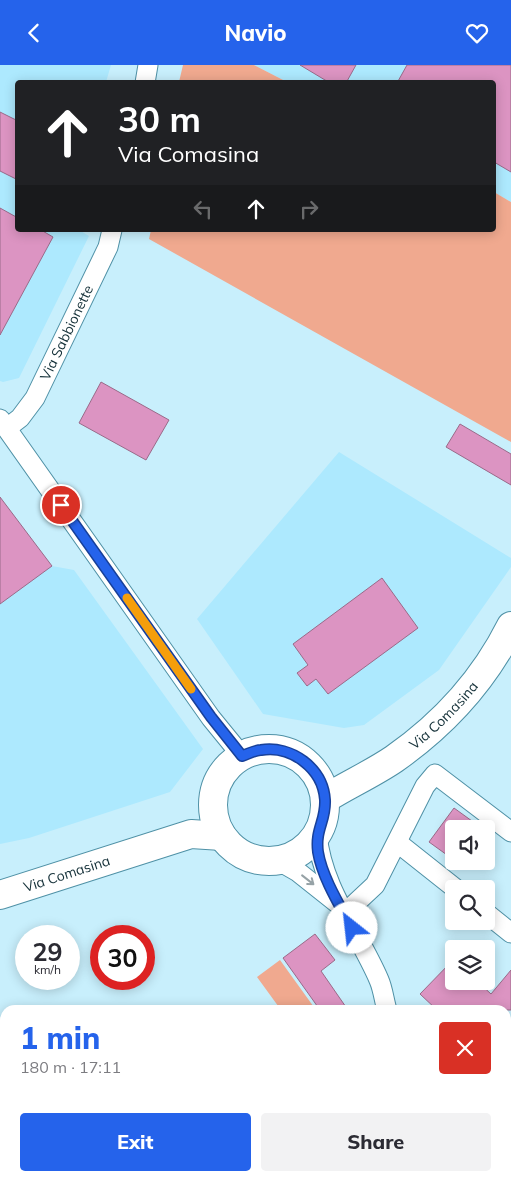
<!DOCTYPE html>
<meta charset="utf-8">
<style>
:root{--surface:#fff;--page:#f2f2f3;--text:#2b2b33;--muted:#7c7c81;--accent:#2563eb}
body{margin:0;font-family:Mulish,sans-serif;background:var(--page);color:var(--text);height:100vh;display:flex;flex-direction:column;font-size:19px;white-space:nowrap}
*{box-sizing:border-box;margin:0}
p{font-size:16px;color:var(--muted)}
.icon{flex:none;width:28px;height:28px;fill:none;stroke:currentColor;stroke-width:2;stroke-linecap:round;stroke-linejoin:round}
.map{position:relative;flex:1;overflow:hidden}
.drawer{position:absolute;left:0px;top:940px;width:511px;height:176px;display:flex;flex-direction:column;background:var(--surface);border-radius:15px 15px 0 0;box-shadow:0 2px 12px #0003}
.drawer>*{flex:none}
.hud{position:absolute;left:15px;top:15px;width:481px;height:152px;border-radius:5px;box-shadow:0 2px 12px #0003;background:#202124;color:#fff;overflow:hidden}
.tools{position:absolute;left:445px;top:755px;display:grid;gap:10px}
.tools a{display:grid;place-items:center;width:50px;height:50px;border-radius:5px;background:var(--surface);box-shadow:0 2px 12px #0003;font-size:25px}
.speed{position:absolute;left:15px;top:860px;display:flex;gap:10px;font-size:25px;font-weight:700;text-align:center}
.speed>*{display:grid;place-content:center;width:65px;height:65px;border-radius:50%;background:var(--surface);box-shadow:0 2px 12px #0003;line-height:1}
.speed small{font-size:12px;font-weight:400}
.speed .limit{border:8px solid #d22;background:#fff;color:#111}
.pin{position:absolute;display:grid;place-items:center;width:42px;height:42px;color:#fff;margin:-21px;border:2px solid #fff;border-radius:50%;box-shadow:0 1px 5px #0007}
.me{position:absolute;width:55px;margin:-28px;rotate:331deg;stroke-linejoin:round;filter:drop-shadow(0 0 4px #0008)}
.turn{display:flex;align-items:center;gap:18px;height:105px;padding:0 20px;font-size:22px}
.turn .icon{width:65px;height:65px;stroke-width:2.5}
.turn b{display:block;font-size:35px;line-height:42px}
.lanes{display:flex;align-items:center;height:48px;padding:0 20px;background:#0003;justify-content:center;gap:25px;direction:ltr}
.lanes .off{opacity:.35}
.round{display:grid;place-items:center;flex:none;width:52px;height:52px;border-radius:5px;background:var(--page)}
.head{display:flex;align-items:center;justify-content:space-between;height:85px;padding:0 20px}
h1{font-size:30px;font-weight:800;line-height:38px;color:var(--accent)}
.button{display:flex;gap:10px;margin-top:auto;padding:10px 20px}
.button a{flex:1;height:58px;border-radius:5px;background:var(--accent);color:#fff;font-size:20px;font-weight:800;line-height:58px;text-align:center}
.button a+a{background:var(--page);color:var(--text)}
header{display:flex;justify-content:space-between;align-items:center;height:65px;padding:0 20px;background:var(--accent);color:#fff;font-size:22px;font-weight:800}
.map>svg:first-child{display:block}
.built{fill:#ade9fe}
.green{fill:#f0a98f}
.building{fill:#dc94c2;stroke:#9a6a89}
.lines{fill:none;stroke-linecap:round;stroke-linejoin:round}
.minor-casing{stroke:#4f91a6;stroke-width:21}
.secondary-casing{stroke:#4f91a6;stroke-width:30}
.minor{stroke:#fff;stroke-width:19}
.secondary{stroke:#fff;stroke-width:28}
.oneway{stroke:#96a2a6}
.route-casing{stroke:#184099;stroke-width:12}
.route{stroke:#2563eb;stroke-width:9}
.slow{stroke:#f59e0b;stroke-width:9}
.labels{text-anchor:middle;stroke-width:4;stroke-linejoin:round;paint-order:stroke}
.street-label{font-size:14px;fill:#153139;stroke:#fff}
</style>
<header><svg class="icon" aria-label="back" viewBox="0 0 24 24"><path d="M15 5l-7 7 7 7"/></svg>Navio<svg class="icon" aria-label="heart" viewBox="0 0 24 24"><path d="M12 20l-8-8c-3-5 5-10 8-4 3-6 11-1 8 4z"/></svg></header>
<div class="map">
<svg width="511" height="1116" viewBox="0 0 511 1116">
<rect width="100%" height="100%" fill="#c8effc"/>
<path class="built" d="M 0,0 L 111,0 L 106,17 L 18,18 L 18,165 L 79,165 L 89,171 L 19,313 L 3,317 L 0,316 Z
M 254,0 L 511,0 L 511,137 L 494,127 L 494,18 L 287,17 Z
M 339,387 L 511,493 L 511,502 L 439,605 L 364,660 L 344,663 L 263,649 L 197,554 Z
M 0,432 L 52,501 L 74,505 L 203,684 L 170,727 L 29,773 L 0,779 Z"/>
<path class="green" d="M 183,0 L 254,0 L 287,17 L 179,17 Z
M 494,127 L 511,137 L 511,377 L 149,174 L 151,165 L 494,165 Z
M 280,895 L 316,945 L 281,945 L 257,912 Z
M 506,1079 L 511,1085 L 511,1116 L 393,1116 L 390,1111 L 506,1111 Z"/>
<path class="building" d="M 300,0 L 356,0 L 346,18 L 330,18 Z
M 407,0 L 511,0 L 511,107 L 494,97 L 494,18 L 397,18 Z
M 0,47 L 18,56 L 18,115 L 0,106 Z
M 0,143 L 18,153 L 18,165 L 41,165 L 53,172 L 0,270 Z
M 101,317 L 169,355 L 146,395 L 79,358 Z
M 460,359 L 511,389 L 511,420 L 446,382 Z
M 0,432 L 52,501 L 0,539 Z
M 382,513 L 418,563 L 328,629 L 316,614 L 307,621 L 297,608 L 308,600 L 293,579 Z
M 454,743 L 483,764 L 454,764 L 454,795 L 429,777 Z
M 315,869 L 335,895 L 321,906 L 348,945 L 320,945 L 283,893 Z
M 454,894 L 454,916 L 477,916 L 491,929 L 511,905 L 511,945 L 437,945 L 420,929 Z"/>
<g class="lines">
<defs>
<g id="minor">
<path d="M 145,18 L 148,0"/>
<path d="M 0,354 L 211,653 L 242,691"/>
<path id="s1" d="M 7,363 L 20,353 L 35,333 L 108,182 L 112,165"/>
<path d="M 317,769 C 322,824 358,866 379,915 C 383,924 384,935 387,945"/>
<path d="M 398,778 L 456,824"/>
<path d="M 277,795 L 298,807 L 337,838"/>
<path d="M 486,848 L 511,868"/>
<path d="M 344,849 L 375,820 L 425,721 L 435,709 L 511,767"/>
<path d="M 506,1056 L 511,1062"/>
<path d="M 219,1116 L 226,1111"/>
</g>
<g id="secondary">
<circle cx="269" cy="740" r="56"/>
<path id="s2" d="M 325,734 C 347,720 372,709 394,694 C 444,659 484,615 511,561"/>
<path id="s3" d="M 0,830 L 191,769 L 222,771"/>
</g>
</defs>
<use href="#minor" class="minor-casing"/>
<use href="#secondary" class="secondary-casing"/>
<use href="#minor" class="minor"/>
<use href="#secondary" class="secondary"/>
</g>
<defs><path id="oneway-shaft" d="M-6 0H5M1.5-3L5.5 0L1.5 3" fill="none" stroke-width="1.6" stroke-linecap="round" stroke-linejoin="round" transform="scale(1.25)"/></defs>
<use class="oneway" href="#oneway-shaft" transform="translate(308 815) rotate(38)"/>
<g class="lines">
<defs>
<path id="route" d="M 61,440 L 211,652 L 242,691 C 248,689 255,685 261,685 C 291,680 323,703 325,735 C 326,756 315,764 318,787 C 322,812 340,841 352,863"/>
</defs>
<use href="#route" class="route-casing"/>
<use href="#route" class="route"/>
<path class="slow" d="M 127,533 L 191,624"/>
</g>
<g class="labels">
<g class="street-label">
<text dy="5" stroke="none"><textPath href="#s1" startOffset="114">Via Sabbionette</textPath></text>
<text dy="5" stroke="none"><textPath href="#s2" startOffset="146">Via Comasina</textPath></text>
<text dy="5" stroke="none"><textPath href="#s3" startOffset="70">Via Comasina</textPath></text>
</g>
</g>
</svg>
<div class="tools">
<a><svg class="icon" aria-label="sound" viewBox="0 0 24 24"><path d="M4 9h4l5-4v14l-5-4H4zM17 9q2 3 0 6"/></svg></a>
<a><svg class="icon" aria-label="search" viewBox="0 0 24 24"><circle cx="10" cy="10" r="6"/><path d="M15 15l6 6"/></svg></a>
<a><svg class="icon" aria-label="layers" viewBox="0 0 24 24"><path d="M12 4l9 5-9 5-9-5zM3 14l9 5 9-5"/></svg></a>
</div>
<div class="speed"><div>29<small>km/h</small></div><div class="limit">30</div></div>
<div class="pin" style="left:61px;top:440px;background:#d93025"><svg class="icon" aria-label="arrive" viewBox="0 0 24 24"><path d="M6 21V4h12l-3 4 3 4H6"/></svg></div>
<svg class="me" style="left:352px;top:863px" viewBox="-20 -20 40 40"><circle r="19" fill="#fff"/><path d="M0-13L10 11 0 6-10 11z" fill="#2563eb"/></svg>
<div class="hud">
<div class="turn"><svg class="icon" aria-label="ahead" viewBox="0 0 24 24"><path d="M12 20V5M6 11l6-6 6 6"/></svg><div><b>30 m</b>Via Comasina</div></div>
<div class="lanes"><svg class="icon off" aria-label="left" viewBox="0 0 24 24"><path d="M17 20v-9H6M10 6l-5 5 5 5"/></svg><svg class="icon" aria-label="ahead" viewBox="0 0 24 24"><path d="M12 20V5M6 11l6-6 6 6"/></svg><svg class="icon off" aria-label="right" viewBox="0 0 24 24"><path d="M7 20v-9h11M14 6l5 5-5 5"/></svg></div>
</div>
<section class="drawer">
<div class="head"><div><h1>1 min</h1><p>180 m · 17:11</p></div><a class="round" style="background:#d93025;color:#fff"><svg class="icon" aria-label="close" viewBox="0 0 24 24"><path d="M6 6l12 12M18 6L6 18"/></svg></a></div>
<div class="button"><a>Exit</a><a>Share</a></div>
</section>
</div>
